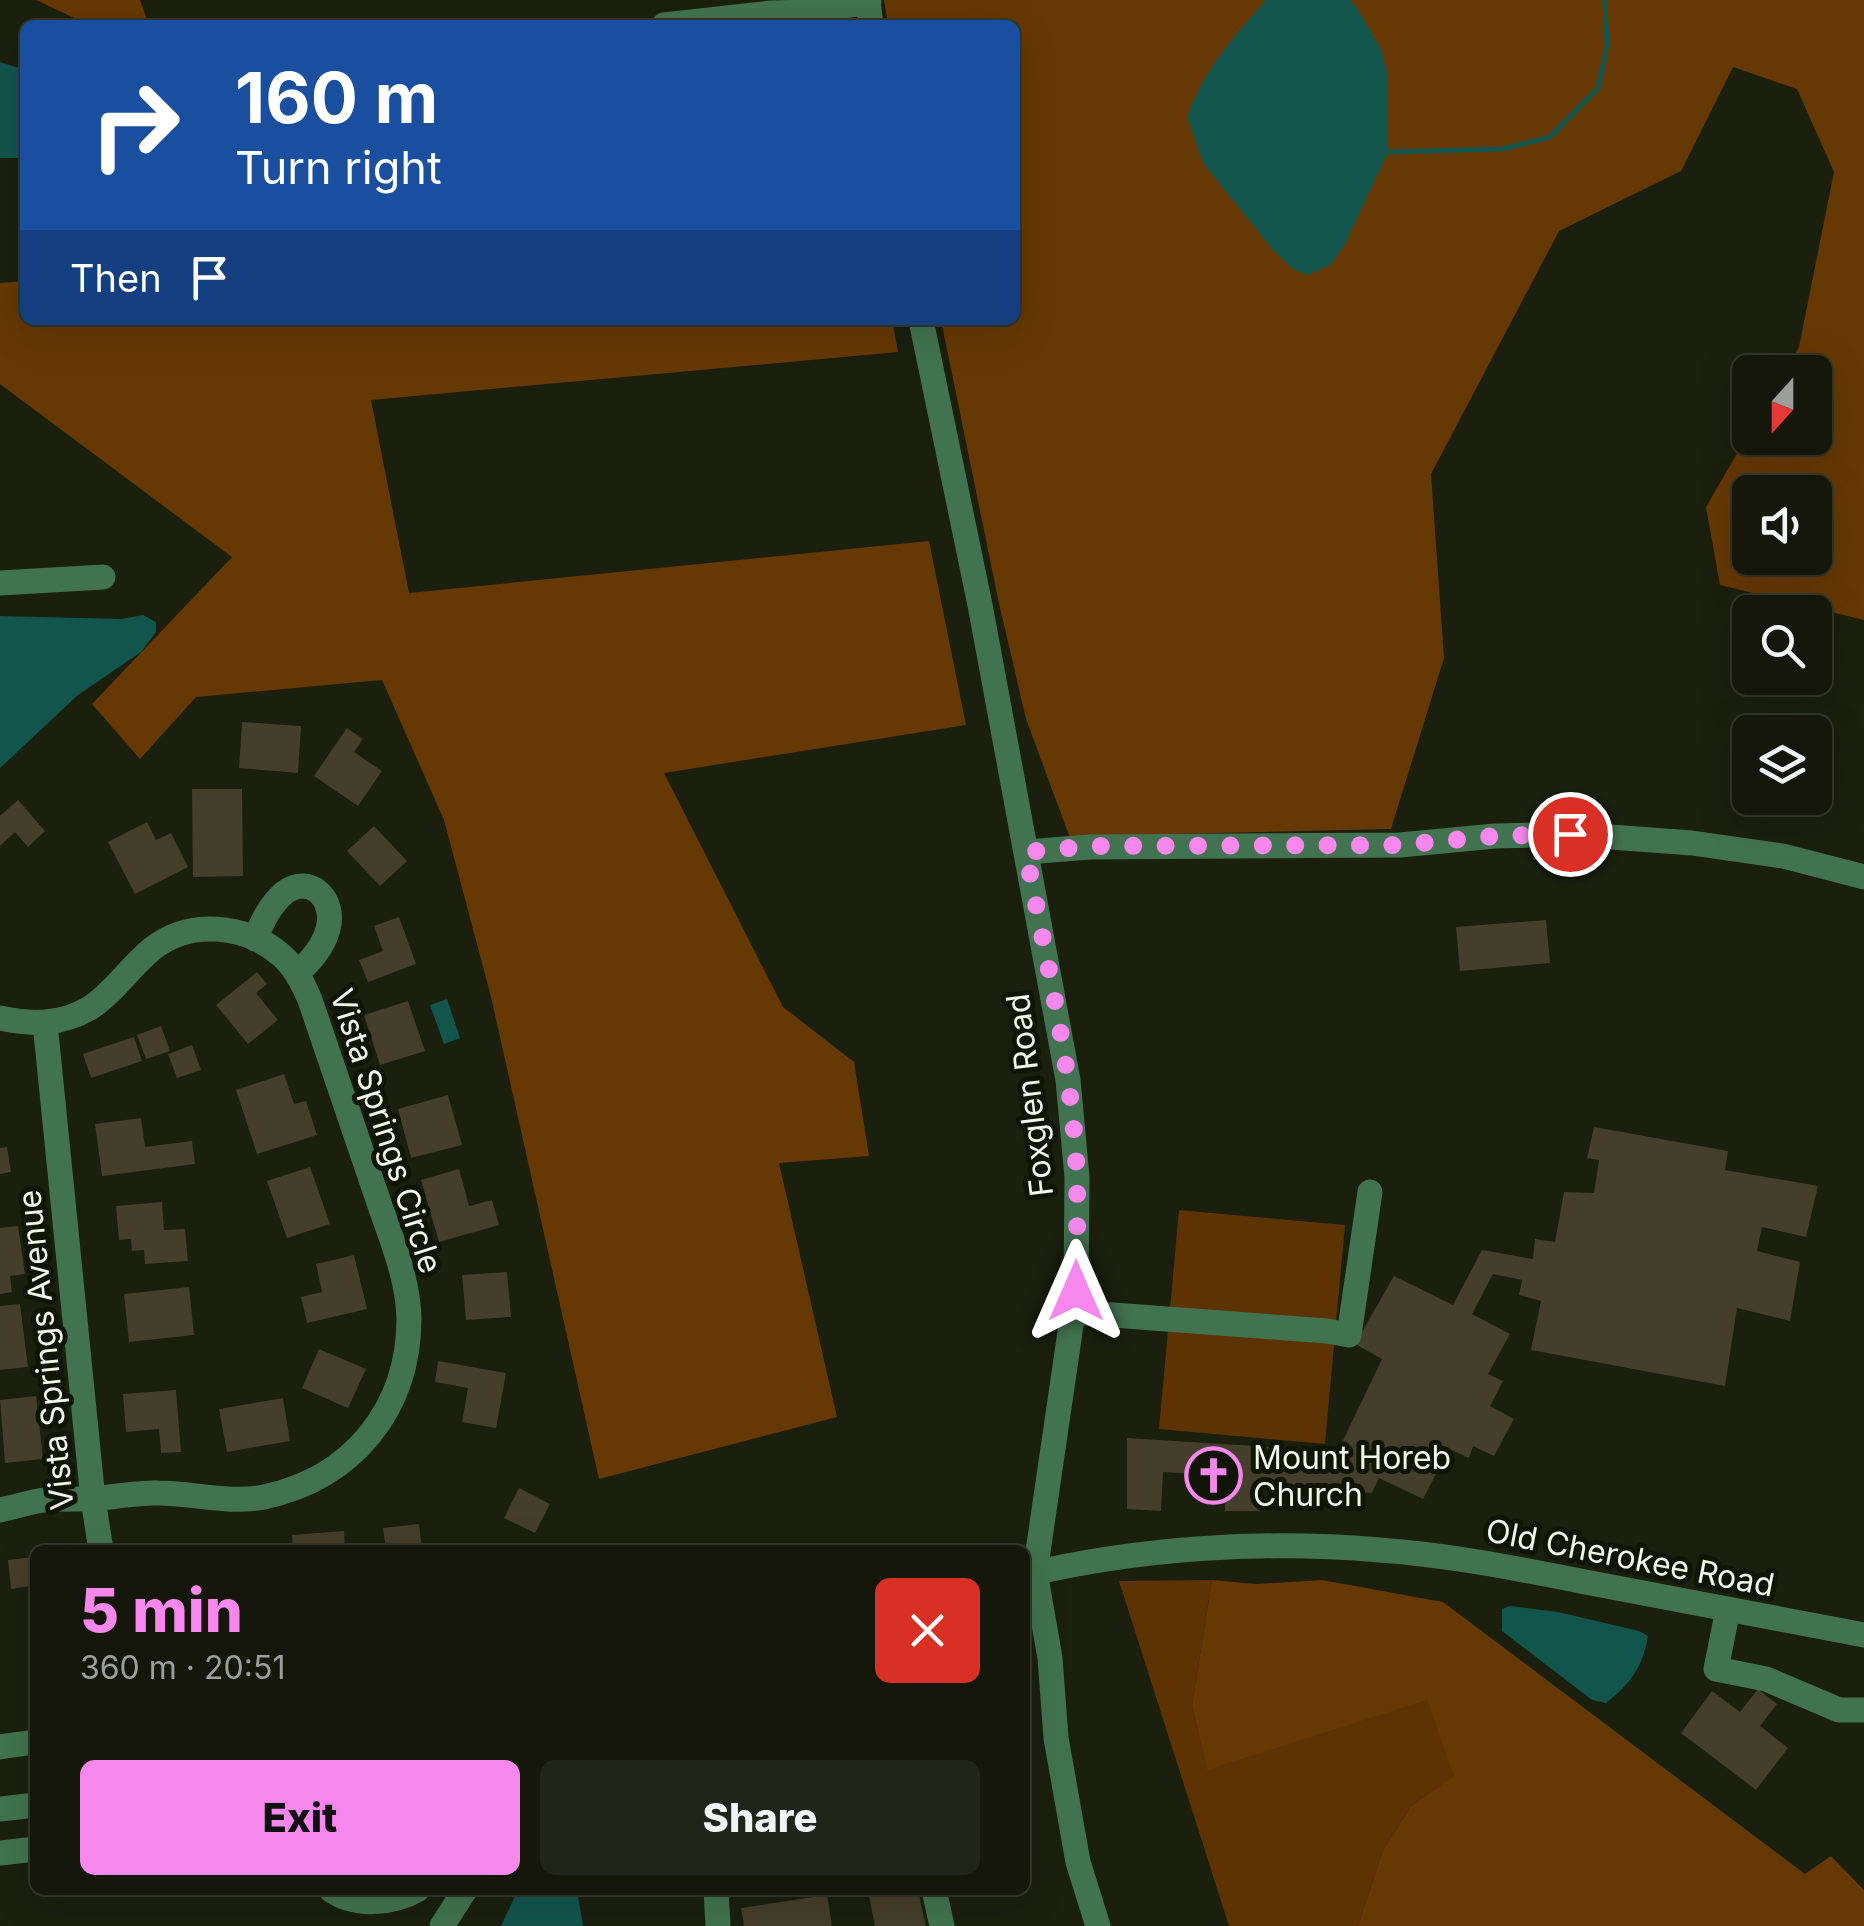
<!DOCTYPE html>
<meta charset="utf-8">
<style>
:root{--surface:#14170a;--page:#212418;--text:#f1f3f6;--muted:#9d9f9c;--line:#33362b;--accent:#f688ed}
body{margin:0;font-family:Inter,sans-serif;background:var(--page);color:var(--text);height:100vh;display:flex;flex-direction:column;font-size:38px;white-space:nowrap}
*{box-sizing:border-box;margin:0}
p{font-size:32px;color:var(--muted)}
.icon{flex:none;width:55px;height:55px;fill:none;stroke:currentColor;stroke-width:2;stroke-linecap:round;stroke-linejoin:round}
.map{position:relative;flex:1;overflow:hidden}
.sheet{position:absolute;left:30px;top:1545px;width:1000px;height:350px;display:flex;flex-direction:column;background:var(--surface);border-radius:15px;box-shadow:0 10px 40px #0002,0 0 0 2px var(--line)}
.sheet>*{flex:none}
.banner{position:absolute;left:20px;top:20px;width:1000px;height:305px;border-radius:15px;box-shadow:0 10px 40px #0002,0 0 0 2px var(--line);background:#1a4fa0;color:#fff;overflow:hidden}
.needle{width:65px;rotate:201deg}
.controls{position:absolute;left:1732px;top:355px;display:grid;gap:20px}
.controls a{display:grid;place-items:center;width:100px;height:100px;border-radius:15px;background:var(--surface);box-shadow:0 10px 40px #0002,0 0 0 2px var(--line);font-size:50px}
.pin{position:absolute;display:grid;place-items:center;width:85px;height:85px;color:#fff;margin:-42px;border:5px solid #fff;border-radius:50%;box-shadow:0 2px 10px #0007}
.me{position:absolute;width:110px;margin:-55px;rotate:0deg;stroke-linejoin:round;filter:drop-shadow(0 0 8px #0008)}
.turn{display:flex;align-items:center;gap:35px;height:210px;padding:0 50px;font-size:45px}
.turn .icon{width:130px;height:130px;stroke-width:2.5}
.turn b{display:block;font-size:70px;line-height:85px}
.then{display:flex;align-items:center;height:95px;padding:0 50px;background:#0003;gap:20px;font-size:38px}
.round{display:grid;place-items:center;flex:none;width:105px;height:105px;border-radius:15px;background:var(--page)}
.head{display:flex;align-items:center;justify-content:space-between;height:170px;padding:0 50px}
h1{font-size:60px;font-weight:800;line-height:75px;color:var(--accent)}
.button{display:flex;gap:20px;margin-top:auto;padding:20px 50px}
.button a{flex:1;height:115px;border-radius:15px;background:var(--accent);color:#111;font-size:40px;font-weight:800;line-height:115px;text-align:center}
.button a+a{background:var(--page);color:var(--text)}
.map>svg:first-child{display:block}
.green{fill:#5d3303}
.forest{fill:#663804;fill-rule:evenodd}
.water{fill:#12554d}
.lines{fill:none;stroke-linecap:round;stroke-linejoin:round}
.stream{stroke:#12554d;stroke-width:5}
.building{fill:#443e2c}
.minor{stroke:#427350;stroke-width:25}
.route{stroke:#f688ed;stroke-width:18;stroke-dasharray:0 32.4}
.labels{text-anchor:middle;stroke-width:10;stroke-linejoin:round;paint-order:stroke}
.street-label{font-size:32px;fill:#f3f7eb;stroke:#111506}
.poi-label{font-size:32px;fill:#f3f7eb;stroke:#111506;text-anchor:start}
</style>
<div class="map">
<svg width="1864" height="1926" viewBox="0 0 1864 1926">
<rect width="100%" height="100%" fill="#1a1f0e"/>
<path class="green" d="M 1179,1210 L 1345,1225 L 1325,1444 L 1159,1429 Z
M 1212,1580 L 1192,1705 L 1207,1769 L 1427,1699 L 1455,1776 L 1411,1806 L 1383,1850 L 1358,1926 L 1229,1926 L 1119,1581 Z"/>
<path class="forest" d="M 36,0 L 140,0 L 149,25 L 89,25 Z
M 884,0 L 1864,0 L 1864,620 L 1720,585 L 1706,507 L 1750,431 L 1750,438 L 1815,438 L 1815,372 L 1784,372 L 1799,347 L 1834,172 L 1797,89 L 1733,67 L 1681,171 L 1559,231 L 1431,474 L 1444,658 L 1391,829 L 1124,835 L 1070,838 L 1026,719 L 998,599 L 941,320 L 1015,320 L 1015,25 L 888,25 ZM 1750,492 L 1815,492 L 1815,558 L 1750,558 Z
M 25,281 L 25,320 L 892,320 L 898,352 L 371,400 L 409,593 L 929,541 L 966,725 L 664,773 L 783,1007 L 854,1062 L 869,1156 L 779,1163 L 837,1417 L 599,1479 L 491,997 L 444,820 L 382,680 L 196,697 L 140,759 L 92,704 L 232,557 L 0,384 L 0,283 Z
M 1212,1580 L 1256,1584 L 1322,1580 L 1443,1602 L 1805,1874 L 1831,1856 L 1864,1890 L 1864,1926 L 1358,1926 L 1383,1850 L 1411,1806 L 1454,1776 L 1427,1700 L 1207,1770 L 1192,1705 Z"/>
<path class="water" d="M 1266,0 L 1350,0 L 1357,8 L 1381,49 L 1388,76 L 1388,152 L 1344,246 L 1330,265 L 1308,275 L 1293,269 L 1274,251 L 1203,163 L 1187,117 C 1205,68 1232,39 1266,0 Z
M 0,62 L 25,70 L 25,146 L 20,158 L 0,158 Z
M 143,615 L 156,622 L 156,632 L 141,652 L 78,695 L 0,768 L 0,616 L 122,619 Z
M 447,999 L 460,1038 L 444,1044 L 430,1005 Z
M 1510,1606 L 1558,1612 L 1639,1631 L 1648,1636 C 1643,1667 1630,1684 1606,1703 L 1592,1700 L 1502,1631 L 1502,1609 Z
M 518,1890 L 577,1890 L 583,1926 L 501,1926 Z"/>
<g class="lines">
<path class="stream" d="M 1388,152 L 1503,149 L 1550,137 L 1598,88 L 1607,46 L 1605,0"/>
</g>
<path class="building" d="M 242,722 L 301,726 L 298,773 L 239,768 Z
M 347,728 L 363,739 L 354,752 L 382,771 L 358,806 L 314,776 Z
M 192,789 L 242,789 L 243,876 L 193,877 Z
M 18,800 L 45,831 L 28,847 L 15,832 L 0,846 L 0,816 Z
M 147,822 L 156,840 L 171,833 L 188,867 L 135,894 L 108,842 Z
M 374,826 L 407,861 L 380,886 L 347,851 Z
M 399,917 L 416,964 L 368,982 L 359,960 L 383,951 L 374,926 Z
M 1546,920 L 1550,963 L 1460,971 L 1456,927 Z
M 257,972 L 267,984 L 256,993 L 278,1020 L 248,1044 L 216,1005 Z
M 408,1001 L 425,1051 L 380,1065 L 364,1015 Z
M 161,1026 L 170,1051 L 146,1059 L 137,1035 Z
M 134,1037 L 142,1061 L 91,1078 L 83,1054 Z
M 192,1045 L 201,1070 L 177,1078 L 168,1054 Z
M 284,1074 L 294,1104 L 306,1101 L 317,1135 L 257,1154 L 236,1090 Z
M 448,1095 L 462,1145 L 411,1158 L 398,1109 Z
M 141,1118 L 145,1147 L 192,1141 L 195,1164 L 102,1176 L 95,1124 Z
M 1594,1127 L 1728,1151 L 1725,1170 L 1818,1186 L 1806,1237 L 1762,1227 L 1757,1251 L 1800,1262 L 1790,1321 L 1737,1308 L 1725,1386 L 1531,1350 L 1541,1301 L 1519,1295 L 1522,1280 L 1493,1274 L 1472,1314 L 1510,1334 L 1488,1374 L 1503,1381 L 1490,1406 L 1514,1419 L 1494,1456 L 1473,1446 L 1469,1458 L 1449,1449 L 1423,1499 L 1379,1478 L 1372,1493 L 1261,1488 L 1260,1511 L 1225,1511 L 1226,1476 L 1163,1472 L 1161,1511 L 1127,1509 L 1127,1438 L 1338,1451 L 1382,1359 L 1355,1344 L 1394,1276 L 1453,1305 L 1482,1250 L 1533,1259 L 1535,1239 L 1555,1242 L 1564,1192 L 1594,1193 L 1599,1160 L 1587,1158 Z
M 7,1147 L 11,1172 L 0,1174 L 0,1148 Z
M 310,1167 L 330,1224 L 287,1238 L 267,1181 Z
M 459,1169 L 469,1206 L 492,1200 L 499,1225 L 439,1242 L 421,1180 Z
M 162,1202 L 164,1230 L 185,1229 L 188,1261 L 145,1264 L 144,1250 L 132,1251 L 131,1239 L 119,1240 L 116,1206 Z
M 18,1226 L 25,1274 L 10,1276 L 12,1292 L 0,1294 L 0,1228 Z
M 354,1255 L 367,1309 L 307,1323 L 301,1297 L 322,1292 L 316,1264 Z
M 507,1272 L 511,1317 L 466,1320 L 462,1275 Z
M 189,1287 L 194,1335 L 129,1342 L 124,1294 Z
M 20,1304 L 28,1367 L 0,1370 L 0,1306 Z
M 319,1349 L 366,1369 L 348,1408 L 302,1388 Z
M 438,1361 L 506,1373 L 496,1428 L 462,1422 L 468,1388 L 435,1382 Z
M 176,1390 L 181,1452 L 161,1453 L 159,1429 L 126,1432 L 123,1394 Z
M 36,1396 L 43,1459 L 5,1463 L 0,1400 Z
M 283,1398 L 290,1441 L 227,1452 L 219,1409 Z
M 519,1488 L 550,1504 L 535,1533 L 504,1518 Z
M 419,1524 L 422,1550 L 386,1550 L 383,1528 Z
M 344,1531 L 345,1550 L 293,1550 L 292,1535 Z
M 185,1544 L 186,1550 L 156,1550 L 155,1547 Z
M 262,1545 L 262,1550 L 231,1550 L 231,1547 Z
M 33,1557 L 35,1565 L 35,1602 L 33,1602 L 31,1586 L 11,1589 L 8,1560 Z
M 1758,1689 L 1777,1704 L 1760,1726 L 1788,1748 L 1756,1790 L 1681,1733 L 1712,1691 L 1740,1712 Z
M 868,1890 L 918,1890 L 926,1926 L 875,1926 Z
M 827,1895 L 832,1926 L 744,1926 L 741,1908 Z"/>
<g class="lines">
<path class="minor" d="M 868,0 L 871,25
M 664,25 L 771,13 L 809,12 L 869,2
M 921,320 L 980,605 L 1068,1080 L 1077,1177 L 1076,1291 L 1035,1572 L 1050,1658 L 1056,1738 L 1078,1862 L 1098,1926
M 0,583 L 103,577
M 1026,852 L 1090,847 L 1400,845 L 1495,836 L 1570,834 L 1692,843 L 1783,856 L 1864,877
M 255,939 C 262,922 270,905 284,893 C 311,873 336,900 328,929 C 323,948 310,961 297,974
M 0,1018 C 31,1025 61,1025 90,1008 C 113,993 130,967 152,949 C 189,919 245,924 281,955 C 295,967 303,983 310,1000 C 332,1064 354,1129 376,1194 C 389,1233 408,1276 409,1318 C 409,1409 353,1478 264,1497 C 229,1504 193,1493 158,1493 C 138,1492 117,1497 98,1498 C 80,1500 62,1498 44,1500 C 30,1502 15,1507 0,1510
M 45,1023 L 93,1499 L 101,1550
M 1073,1312 L 1327,1331 L 1349,1335 L 1370,1192
M 1025,1575 C 1139,1548 1262,1540 1379,1550 C 1452,1555 1524,1570 1596,1584 C 1685,1601 1775,1618 1864,1635
M 1728,1609 L 1716,1669 L 1766,1679 L 1839,1710 L 1864,1710
M 0,1747 L 35,1742
M 0,1809 L 35,1805
M 0,1853 L 35,1849
M 331,1890 C 354,1907 393,1904 417,1890
M 716,1890 L 718,1926
M 934,1890 L 942,1926
M 442,1926 L 465,1890"/>
</g>
<g class="lines">
<path class="route" d="M 1076,1291 C 1077,1238 1079,1184 1074,1131 C 1065,1037 1043,944 1026,852 L 1090,846 L 1400,845 L 1495,836 L 1570,834"/>
</g>
<defs>
<symbol id="church-ring" viewBox="-11 -11 22 22"><circle r="9.5" fill="#111506" stroke="#f688ed" stroke-width="1.5"/><path d="M-1.2-6h2.4v3.5h3.3v2.4h-3.3V6h-2.4V-.1h-3.3v-2.4h3.3Z" fill="#f688ed"/></symbol>
</defs>
<g fill-rule="evenodd">
<use href="#church-ring" x="1182" y="1444" width="63" height="63"/>
</g>
<g class="labels">
<g class="street-label">
<text transform="translate(1030 1095) rotate(-97)" y="11">Foxglen Road</text>
<text transform="translate(386 1131) rotate(72)" y="11">Vista Springs Circle</text>
<text transform="translate(46 1350) rotate(-96)" y="11">Vista Springs Avenue</text>
<text transform="translate(1630 1558) rotate(11)" y="11">Old Cherokee Road</text>
</g>
<g class="poi-label">
<text x="1253" y="1469">Mount Horeb<tspan x="1253" dy="37">Church</tspan></text>
</g>
</g>
</svg>
<div class="controls">
<a><svg class="needle" viewBox="-14 -14 28 28"><path d="M0-13l5 13h-10z" fill="#e53935"/><path d="M0 13l5-13h-10z" fill="#9d9f9c"/></svg></a>
<a><svg class="icon" aria-label="sound" viewBox="0 0 24 24"><path d="M4 9h4l5-4v14l-5-4H4zM17 9q2 3 0 6"/></svg></a>
<a><svg class="icon" aria-label="search" viewBox="0 0 24 24"><circle cx="10" cy="10" r="6"/><path d="M15 15l6 6"/></svg></a>
<a><svg class="icon" aria-label="layers" viewBox="0 0 24 24"><path d="M12 4l9 5-9 5-9-5zM3 14l9 5 9-5"/></svg></a>
</div>
<div class="pin" style="left:1570px;top:834px;background:#d93025"><svg class="icon" aria-label="arrive" viewBox="0 0 24 24"><path d="M6 21V4h12l-3 4 3 4H6"/></svg></div>
<svg class="me" style="left:1076px;top:1291px" viewBox="-20 -20 40 40"><path d="M0-17L14 15 0 8-14 15z" fill="#f688ed" stroke="#fff" stroke-width="4"/></svg>
<div class="banner">
<div class="turn"><svg class="icon" aria-label="right" viewBox="0 0 24 24"><path d="M7 20v-9h11M14 6l5 5-5 5"/></svg><div><b>160 m</b>Turn right</div></div>
<div class="then">Then<svg class="icon" aria-label="arrive" viewBox="0 0 24 24"><path d="M6 21V4h12l-3 4 3 4H6"/></svg></div>
</div>
<section class="sheet">
<div class="head"><div><h1>5 min</h1><p>360 m · 20:51</p></div><a class="round" style="background:#d93025;color:#fff"><svg class="icon" aria-label="close" viewBox="0 0 24 24"><path d="M6 6l12 12M18 6L6 18"/></svg></a></div>
<div class="button"><a>Exit</a><a>Share</a></div>
</section>
</div>
